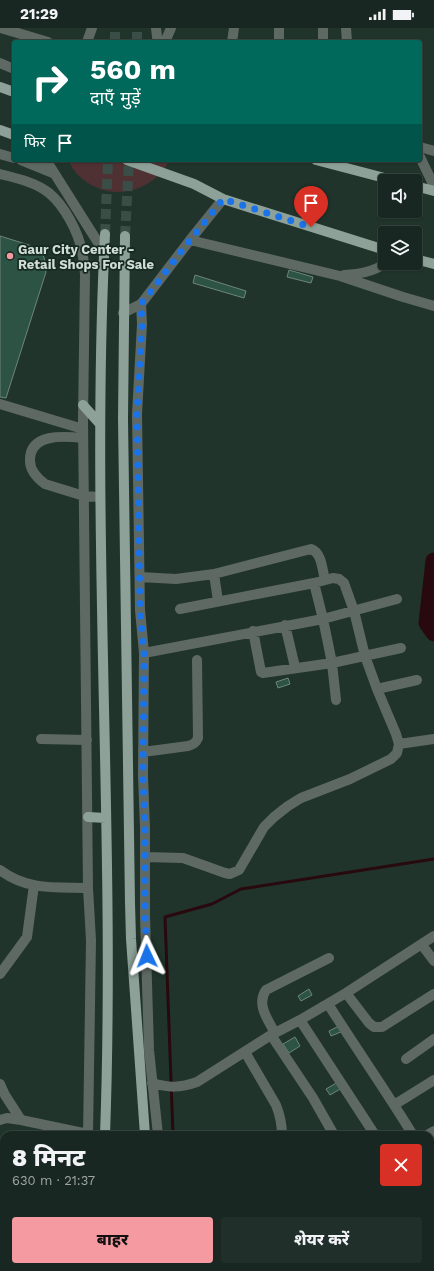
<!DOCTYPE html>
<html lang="hi">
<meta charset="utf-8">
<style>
:root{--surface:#182721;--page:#212f2a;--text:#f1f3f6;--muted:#9fa5a5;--line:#36443f;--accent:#f49aa0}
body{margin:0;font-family:"Work Sans","Noto Sans Devanagari",sans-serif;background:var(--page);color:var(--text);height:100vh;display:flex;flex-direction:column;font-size:15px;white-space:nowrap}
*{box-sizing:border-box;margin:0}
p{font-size:13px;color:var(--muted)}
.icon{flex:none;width:22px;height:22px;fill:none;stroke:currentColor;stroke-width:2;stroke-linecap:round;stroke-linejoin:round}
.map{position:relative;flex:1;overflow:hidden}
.sheet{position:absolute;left:0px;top:1103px;width:434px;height:140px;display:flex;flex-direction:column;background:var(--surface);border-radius:12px 12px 0 0;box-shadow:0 1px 3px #0004,0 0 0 1px var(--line)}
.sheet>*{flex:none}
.hud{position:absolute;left:12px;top:12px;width:410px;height:122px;border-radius:4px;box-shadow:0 1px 3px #0004,0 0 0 1px var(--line);background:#00695c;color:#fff;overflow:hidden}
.tools{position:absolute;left:378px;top:146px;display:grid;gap:8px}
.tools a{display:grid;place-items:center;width:44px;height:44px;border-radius:4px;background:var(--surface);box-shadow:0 1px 3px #0004,0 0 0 1px var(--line);font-size:20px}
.pin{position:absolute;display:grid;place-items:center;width:34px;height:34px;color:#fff;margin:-41px -17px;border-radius:50% 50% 50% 0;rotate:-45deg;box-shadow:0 0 4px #0007}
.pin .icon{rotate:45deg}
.me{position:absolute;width:44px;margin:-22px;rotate:358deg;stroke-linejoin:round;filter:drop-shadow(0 0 3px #0008)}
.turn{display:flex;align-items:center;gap:14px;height:84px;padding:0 12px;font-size:18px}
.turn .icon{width:52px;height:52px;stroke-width:2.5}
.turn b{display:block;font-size:28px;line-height:34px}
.then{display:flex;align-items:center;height:38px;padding:0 12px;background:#0003;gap:8px;font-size:15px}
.round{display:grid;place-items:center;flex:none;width:42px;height:42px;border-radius:4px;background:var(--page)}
.headline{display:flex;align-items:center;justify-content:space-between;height:68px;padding:0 12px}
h1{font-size:24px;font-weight:800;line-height:30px}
.button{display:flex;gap:8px;margin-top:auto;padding:8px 12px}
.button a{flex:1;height:46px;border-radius:4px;background:var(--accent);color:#111;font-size:16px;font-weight:800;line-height:46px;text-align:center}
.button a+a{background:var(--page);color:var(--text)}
.status{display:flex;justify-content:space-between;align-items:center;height:28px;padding:0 20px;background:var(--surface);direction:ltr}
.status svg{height:11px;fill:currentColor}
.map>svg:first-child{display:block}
.green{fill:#4f3133}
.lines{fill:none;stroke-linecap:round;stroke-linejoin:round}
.stream{stroke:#280a0e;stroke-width:3}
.river{stroke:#280a0e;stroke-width:17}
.building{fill:#2c5344;stroke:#6e857b}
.major-tunnel{stroke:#3a4d46;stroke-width:10;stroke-dasharray:10 5;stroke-linecap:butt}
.minor{stroke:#5f6964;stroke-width:10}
.major{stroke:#8da198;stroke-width:10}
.route{stroke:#1a73e8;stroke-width:7;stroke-dasharray:0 12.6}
.poi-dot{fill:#f49aa0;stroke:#162a22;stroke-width:1.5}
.labels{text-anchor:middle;stroke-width:3.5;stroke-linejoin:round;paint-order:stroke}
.poi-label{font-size:13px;font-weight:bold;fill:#d0dcd7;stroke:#162a22;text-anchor:start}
</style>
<div class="status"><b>21:29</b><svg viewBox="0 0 49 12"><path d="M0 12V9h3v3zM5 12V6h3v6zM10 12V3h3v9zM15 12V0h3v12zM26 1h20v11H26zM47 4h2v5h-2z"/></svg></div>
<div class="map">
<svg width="434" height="1243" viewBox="0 0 434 1243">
<rect width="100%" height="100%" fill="#20342c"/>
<path class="green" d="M 68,132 L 169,132 C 167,136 165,141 161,145 C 137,169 103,171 78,147 C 74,143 71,137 68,132 Z"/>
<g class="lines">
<path class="stream" d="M 173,1107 L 165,889 L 212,876 L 241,861 L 434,831
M 179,1239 L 179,1243"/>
<path class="river" d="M 434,533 L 427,595 L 434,605"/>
</g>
<path class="building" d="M 0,208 L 29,217 L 37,221 L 44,229 L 46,244 L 6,370 L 0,369 Z
M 289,242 L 313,249 L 311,255 L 287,249 Z
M 195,247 L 246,263 L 244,270 L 193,255 Z
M 288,650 L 290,656 L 278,660 L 276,654 Z
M 309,961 L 312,967 L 301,973 L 298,968 Z
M 341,997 L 343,1003 L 331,1008 L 329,1003 Z
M 295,1009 L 300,1018 L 289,1025 L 283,1016 Z
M 338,1054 L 342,1060 L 330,1067 L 326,1061 Z
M 6,1239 L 22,1239 L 22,1243 L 6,1243 Z
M 6,1239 L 45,1239 L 45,1243 L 6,1243 Z
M 28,1239 L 45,1239 L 45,1243 L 28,1243 Z"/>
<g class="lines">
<path class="major-tunnel" d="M 115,14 L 115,0
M 137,14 L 137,0
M 105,206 L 108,132
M 125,208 L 129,132"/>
<path class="minor" d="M 1,0 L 48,14
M 156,0 L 157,9 L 159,14
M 279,0 L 279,14
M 346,0 L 347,14
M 87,14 L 92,0
M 165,14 L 171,0
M 232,14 L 234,0
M 323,14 L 323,0
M 0,35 L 14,41
M 420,119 L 434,123
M 0,126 L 14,130
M 420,129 L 434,158
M 21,132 L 53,145
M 46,132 L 104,224
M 0,146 C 16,150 35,154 49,165 C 64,177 79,205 82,224 C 84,231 84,239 85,246 L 83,393 L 88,860 L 91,912 L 88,1107
M 190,212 L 340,248 L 403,269 L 434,278
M 344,247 C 359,246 373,244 386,235
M 141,276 L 142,296 L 137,386 L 140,582 L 144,625 L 143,748 L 145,800 L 145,888 L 149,1022 L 158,1107
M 123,285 L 141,276 L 190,212 L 223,171
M 0,376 L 83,401
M 83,410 C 64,408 29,405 30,433 C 30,443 37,450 45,456 L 84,468 L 100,469
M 214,546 L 218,573
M 140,549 L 176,551 L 214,546 L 311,521 C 322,525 322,541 325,552
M 314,555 L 323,591 L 332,635 L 336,672
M 285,597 L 295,639
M 253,603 L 261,644 L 263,645 L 332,635 L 401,620
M 144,625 L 323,591 L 397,571
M 377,661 L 417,652
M 41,711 L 87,712
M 399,716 L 434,711
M 143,724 L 188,718 C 193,717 196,715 198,710 L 197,632
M 145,829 L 183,830 L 225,845 L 230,846 L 239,842 L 264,799 L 274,789 L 288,778 L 301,770 L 350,751 L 391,731 L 397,725 L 399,716 L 396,706 L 377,661 L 365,628 L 354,583 L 344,555 L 339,551 L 333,550 L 314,555 L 180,581
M 0,842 C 28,863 56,859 88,860
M 422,917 L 434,933
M 0,946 L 27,909 L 34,857
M 346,965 L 369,995 L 374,999 L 382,999 L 434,966
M 328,976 C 356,1020 386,1063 413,1107
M 300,992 L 375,1107
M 275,1005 C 268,992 256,976 266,962 L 329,930
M 271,1007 L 313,1070 L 334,1107
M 245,1024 L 276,1077 C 280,1087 282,1096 282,1107
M 406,1031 L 434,1011
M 152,1055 C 169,1060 180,1060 197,1054 L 271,1007 L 300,992 L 346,965 L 434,908
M 0,1056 L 5,1067 L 21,1092
M 394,1077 L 434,1052
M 0,1092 L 7,1090 L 21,1092 L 88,1106
M 427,1107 L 434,1103
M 430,1135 L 434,1141
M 0,1154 L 4,1152
M 430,1166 L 434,1163
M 430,1183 L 434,1187
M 55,1239 L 56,1243
M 92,1239 L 92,1243
M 166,1239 L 166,1243
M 325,1239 L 334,1243
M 204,1243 L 204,1239"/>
<path class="major" d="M 0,59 L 14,64
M 0,102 L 14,107
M 127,132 L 194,156 L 223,171 L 385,222
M 316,132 L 396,153
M 415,158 L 434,163
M 105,206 C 90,506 116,807 105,1107
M 125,208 L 123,391 L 130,875 L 131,911 L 145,1107
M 415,231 L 434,236
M 83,377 L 99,395
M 88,789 L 106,790
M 107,1239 L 107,1243
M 153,1243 L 153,1239"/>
</g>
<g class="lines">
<path class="route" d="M 147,928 L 145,888 L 145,800 L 143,748 L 144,625 L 140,582 L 137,386 L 142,296 L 141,276 L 190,212 L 223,171 L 311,199"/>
</g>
<circle class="poi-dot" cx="10" cy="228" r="4"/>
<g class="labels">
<g class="poi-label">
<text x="18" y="226">Gaur City Center -<tspan x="18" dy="15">Retail Shops For Sale</tspan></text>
</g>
</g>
</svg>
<div class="tools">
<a><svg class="icon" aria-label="sound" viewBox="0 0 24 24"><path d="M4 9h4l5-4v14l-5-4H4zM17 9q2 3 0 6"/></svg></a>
<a><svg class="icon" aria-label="layers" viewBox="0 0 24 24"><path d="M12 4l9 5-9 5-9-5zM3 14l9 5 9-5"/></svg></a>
</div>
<div class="pin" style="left:311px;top:199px;background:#d93025"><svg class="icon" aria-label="arrive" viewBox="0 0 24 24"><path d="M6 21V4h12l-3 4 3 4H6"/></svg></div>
<svg class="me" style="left:147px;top:928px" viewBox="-20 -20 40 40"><path d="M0-17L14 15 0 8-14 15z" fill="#1a73e8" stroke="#fff" stroke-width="4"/></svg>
<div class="hud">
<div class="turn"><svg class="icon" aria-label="right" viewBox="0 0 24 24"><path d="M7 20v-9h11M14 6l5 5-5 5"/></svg><div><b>560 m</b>दाएँ मुड़ें</div></div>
<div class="then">फिर<svg class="icon" aria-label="arrive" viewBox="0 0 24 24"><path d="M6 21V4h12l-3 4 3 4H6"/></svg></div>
</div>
<section class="sheet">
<div class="headline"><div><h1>8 मिनट</h1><p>630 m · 21:37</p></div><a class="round" style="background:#d93025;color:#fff"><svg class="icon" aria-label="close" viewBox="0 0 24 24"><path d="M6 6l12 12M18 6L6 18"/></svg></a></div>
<div class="button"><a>बाहर</a><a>शेयर करें</a></div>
</section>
</div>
